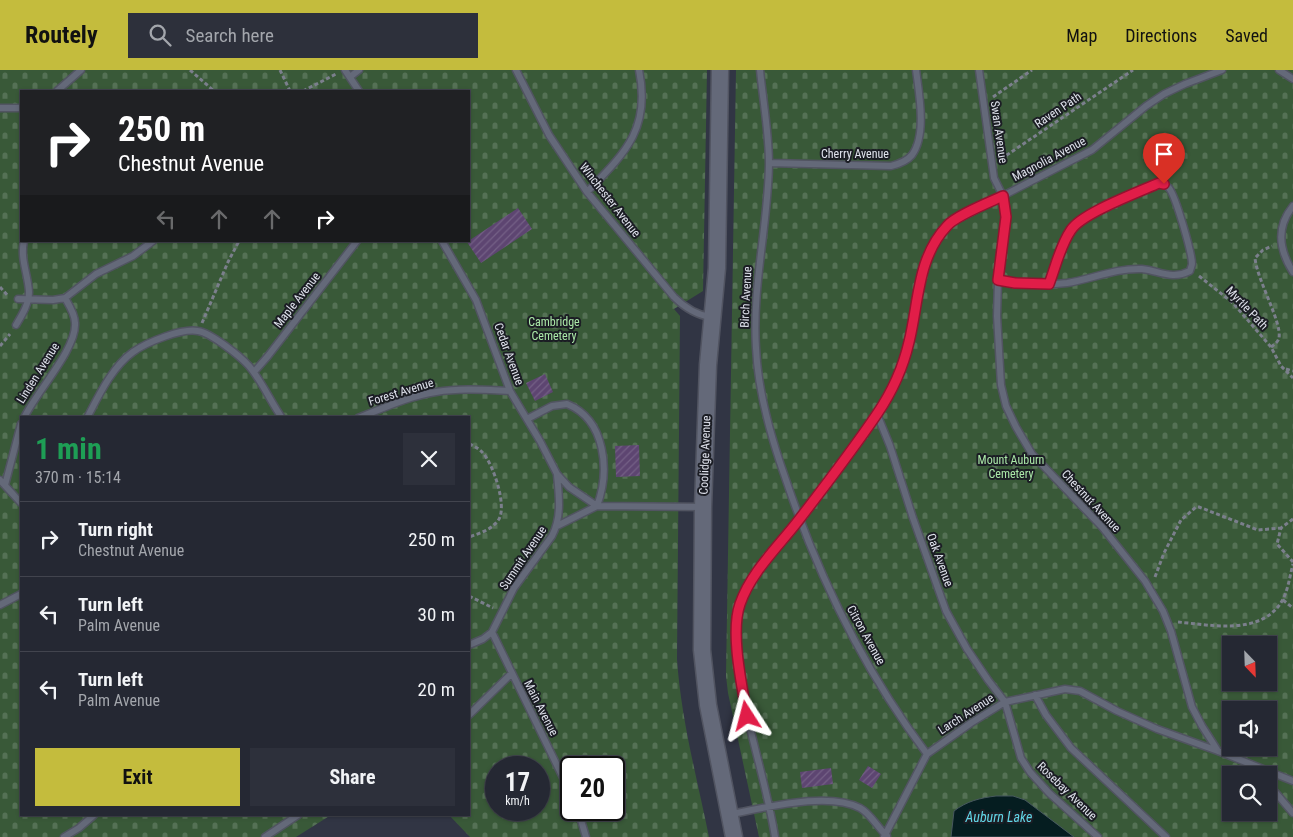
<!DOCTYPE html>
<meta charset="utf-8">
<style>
:root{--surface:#252833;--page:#2d303b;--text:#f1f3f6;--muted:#a3a6ac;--line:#42444e;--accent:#c4bc3d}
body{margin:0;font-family:"Roboto Condensed",sans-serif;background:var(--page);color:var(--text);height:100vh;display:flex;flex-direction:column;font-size:19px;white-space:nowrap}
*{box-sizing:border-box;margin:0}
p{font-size:16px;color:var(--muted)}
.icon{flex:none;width:28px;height:28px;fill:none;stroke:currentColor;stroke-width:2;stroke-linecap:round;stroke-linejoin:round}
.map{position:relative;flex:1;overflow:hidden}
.details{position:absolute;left:20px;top:346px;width:450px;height:400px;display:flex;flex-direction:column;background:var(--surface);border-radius:0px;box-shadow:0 1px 4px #0004,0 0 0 1px var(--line)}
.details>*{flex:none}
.banner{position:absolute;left:20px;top:20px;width:450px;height:152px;border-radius:0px;box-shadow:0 1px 4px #0004,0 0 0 1px var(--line);background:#202124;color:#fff;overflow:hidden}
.needle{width:32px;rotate:157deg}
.buttons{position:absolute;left:1222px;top:566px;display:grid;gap:10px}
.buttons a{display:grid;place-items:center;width:55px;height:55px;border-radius:0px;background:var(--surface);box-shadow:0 1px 4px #0004,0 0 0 1px var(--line);font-size:25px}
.speed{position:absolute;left:485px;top:686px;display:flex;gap:10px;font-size:25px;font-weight:700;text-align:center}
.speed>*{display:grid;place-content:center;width:65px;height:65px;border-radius:50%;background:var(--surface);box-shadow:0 1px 4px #0004,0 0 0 1px var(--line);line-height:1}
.speed small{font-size:12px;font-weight:400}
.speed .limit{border:2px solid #111;border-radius:8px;background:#fff;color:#111}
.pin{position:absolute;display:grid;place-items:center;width:42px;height:42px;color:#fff;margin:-51px -21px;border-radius:50% 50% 50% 0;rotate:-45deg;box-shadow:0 0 5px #0007}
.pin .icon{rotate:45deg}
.me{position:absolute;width:55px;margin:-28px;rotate:351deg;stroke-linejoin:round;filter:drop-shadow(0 0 4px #0008)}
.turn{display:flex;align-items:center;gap:18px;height:105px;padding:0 15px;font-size:22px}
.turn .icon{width:65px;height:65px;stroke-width:2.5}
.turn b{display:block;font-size:35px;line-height:42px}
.lanes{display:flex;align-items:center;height:48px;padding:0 15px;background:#0003;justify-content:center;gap:25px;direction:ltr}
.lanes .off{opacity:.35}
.round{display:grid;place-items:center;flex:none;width:52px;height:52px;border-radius:0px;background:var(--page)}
.summary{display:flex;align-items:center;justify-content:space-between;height:85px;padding:0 15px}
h1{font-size:30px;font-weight:700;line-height:38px;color:#1e9e55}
.primary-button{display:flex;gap:10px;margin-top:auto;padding:10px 15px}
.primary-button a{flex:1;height:58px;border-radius:0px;background:var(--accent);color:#111;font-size:20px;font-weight:700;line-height:58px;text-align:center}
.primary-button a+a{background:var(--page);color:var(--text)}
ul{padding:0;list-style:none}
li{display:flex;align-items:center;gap:15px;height:75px;padding:0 15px;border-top:1px solid var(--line)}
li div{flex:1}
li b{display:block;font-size:19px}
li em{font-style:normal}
header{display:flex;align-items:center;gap:30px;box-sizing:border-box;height:70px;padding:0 25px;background:var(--accent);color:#111}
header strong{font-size:24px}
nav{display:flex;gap:28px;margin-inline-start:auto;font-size:18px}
.search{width:350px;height:45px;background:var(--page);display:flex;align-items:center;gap:12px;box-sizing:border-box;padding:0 18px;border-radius:0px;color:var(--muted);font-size:19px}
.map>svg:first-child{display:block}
.cemetery{fill:url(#cemetery-stones);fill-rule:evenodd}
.water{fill:#051d20;stroke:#47585e}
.building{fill:url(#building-hatch)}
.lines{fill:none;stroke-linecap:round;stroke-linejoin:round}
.service-casing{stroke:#515461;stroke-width:9}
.tertiary-casing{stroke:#515461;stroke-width:19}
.path{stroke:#7b7f8c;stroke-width:3;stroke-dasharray:4 2.5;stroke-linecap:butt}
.service{stroke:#646979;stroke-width:6}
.tertiary{stroke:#646979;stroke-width:16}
.route-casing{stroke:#92132f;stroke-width:12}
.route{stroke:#e11d48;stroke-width:9}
.labels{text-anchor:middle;stroke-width:4;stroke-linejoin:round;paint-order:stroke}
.street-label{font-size:12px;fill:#e0e3ed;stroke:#1b1d24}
.park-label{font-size:12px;fill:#abe8a8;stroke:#1b1d24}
.water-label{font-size:14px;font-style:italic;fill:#61d6e6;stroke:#1b1d24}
</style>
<header>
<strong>Routely</strong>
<div class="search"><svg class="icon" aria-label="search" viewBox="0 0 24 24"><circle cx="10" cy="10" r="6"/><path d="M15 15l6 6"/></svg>Search here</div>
<nav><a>Map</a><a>Directions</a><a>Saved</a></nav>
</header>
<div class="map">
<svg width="1293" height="767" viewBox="0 0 1293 767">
<defs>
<pattern id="cemetery-stones" width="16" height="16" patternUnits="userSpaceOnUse" patternTransform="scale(1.25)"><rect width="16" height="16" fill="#395938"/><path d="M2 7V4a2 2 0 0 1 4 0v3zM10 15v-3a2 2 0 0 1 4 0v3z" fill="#557155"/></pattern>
<pattern id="building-hatch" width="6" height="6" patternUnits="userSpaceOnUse" patternTransform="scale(1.25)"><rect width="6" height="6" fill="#5d4571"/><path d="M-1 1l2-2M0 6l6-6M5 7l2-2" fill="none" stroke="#746086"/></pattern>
</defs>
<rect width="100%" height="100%" fill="#313544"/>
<path class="cemetery" d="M 0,0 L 707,0 L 703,221 L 674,239 L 680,246 L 677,589 C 681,649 697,708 709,767 L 470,767 L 449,745 L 469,745 L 469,348 L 21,348 L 21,745 L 331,745 L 296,767 L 0,767 ZM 21,21 L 469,21 L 469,171 L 21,171 ZM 496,698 L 539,698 L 539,740 L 496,740 ZM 571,698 L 614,698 L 614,740 L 571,740 Z
M 736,0 L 1293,0 L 1293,767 L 759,767 L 728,623 L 726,606 ZM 1231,575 L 1269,575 L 1269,612 L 1231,612 ZM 1231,640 L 1269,640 L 1269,678 L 1231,678 ZM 1231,705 L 1269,705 L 1269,742 L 1231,742 Z"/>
<path class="water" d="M 996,726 L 1013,726 L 1025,730 L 1074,767 L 951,767 L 954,741 C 967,731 980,728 996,726 Z"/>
<path class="building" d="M 518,138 L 532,159 L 481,193 L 467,172 Z
M 545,304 L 553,322 L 535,331 L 526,313 Z
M 639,375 L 640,406 L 616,407 L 615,376 Z
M 868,696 L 881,704 L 872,718 L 859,710 Z
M 831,698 L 833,714 L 802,718 L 800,702 Z"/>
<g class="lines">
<defs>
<path id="service" d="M 345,0 L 359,21
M 516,0 L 549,65 L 587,122 L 674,227 C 685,238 696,245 711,247
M 760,0 C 763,31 769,63 769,94 C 768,156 752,216 756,278 C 758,323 771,368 786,410 C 819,508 865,602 927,684
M 979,0 L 994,108 L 1003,126 L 1006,147 L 998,210 L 997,246 L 1001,315 L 1006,336 L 1016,357 L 1032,384 L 1102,457 L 1145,511 L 1163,541 L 1171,561 L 1192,637 L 1202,656 L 1218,681
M 1279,0 L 1293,9
M 350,7 L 359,0
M 57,21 L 81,0
M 0,38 L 21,38
M 769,93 L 891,96 C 899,94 907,91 912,85 C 927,65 919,23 916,0
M 587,122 C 625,83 651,59 639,0
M 1293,136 C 1276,157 1279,180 1293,202
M 442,171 L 476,230 L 510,321 L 540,371 L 557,404 L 569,417 L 597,436 L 703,437
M 998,210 C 1020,214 1044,216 1067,213 C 1092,209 1115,198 1142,199 C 1160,201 1172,210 1190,201 C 1190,200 1192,195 1192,194 C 1192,183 1176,127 1169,118 C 1166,115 1163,114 1159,113 L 1082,149 C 1063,166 1057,191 1049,214
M 18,229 L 53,230 L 65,228
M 16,255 C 22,245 29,234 29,222 C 28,204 20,189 24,171
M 254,302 L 268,286 L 357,171
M 877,344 L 890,376 L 913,448 L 946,541 L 967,579 L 988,610 L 1005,632 L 1021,688 L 1030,702 L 1049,723 L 1098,767
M 24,348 C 36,322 77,279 75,253 C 75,244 69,235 65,228 L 96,204 L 133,186 L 153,171
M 87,348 C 99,325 112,297 133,282 C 147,272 182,258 198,261 C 211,263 240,286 249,296 C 261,310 271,332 282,348
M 358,348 C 384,338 409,326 436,322 C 461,318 486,320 510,321
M 527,349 L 552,336 L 567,334 C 606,350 610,401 597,436 L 557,456
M 0,410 L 21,433
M 5,415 L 21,354
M 0,535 L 21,524
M 492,562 L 571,724
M 469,575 L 483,569 L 492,562 L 514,518 L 552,466 C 562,447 559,426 557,405
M 1035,625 L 1046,645 L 1071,678 L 1166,767
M 469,645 L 511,604
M 1269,715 L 1293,743
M 578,740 L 586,767
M 731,744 C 765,738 828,721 860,738 C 871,744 877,757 887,766
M 64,767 L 79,758 L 94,745
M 265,767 L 298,745
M 775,767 C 764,697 736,630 736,559 C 736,515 774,482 799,450 C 817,427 833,403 851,380 C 865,361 880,342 891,320 C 899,305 906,288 910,271 C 914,248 916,223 922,200 C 927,183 937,168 948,154 L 1092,80 L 1146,36 L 1164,24 L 1185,14 L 1222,0
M 884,767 L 927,684 L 971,653 L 1005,632 L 1065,619 L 1080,621 L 1117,641 L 1157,659 L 1218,681 L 1293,711"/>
<path id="tertiary" d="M 720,0 L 717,198 L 708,295 L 703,437 L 702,580 L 708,635 L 734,767"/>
</defs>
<use href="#service" class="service-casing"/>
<use href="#tertiary" class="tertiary-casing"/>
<path class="path" d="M 190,0 L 214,21
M 280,0 L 290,21
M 303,21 L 336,4
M 993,27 L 1032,0
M 1001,89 L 1133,0
M 1199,206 L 1233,233 L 1271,277 L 1281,296 L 1293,308
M 0,217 L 8,226
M 202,253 L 228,192 L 239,171
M 0,276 L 10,264
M 1271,277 C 1274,275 1278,272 1279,268 C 1282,252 1257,210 1255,188 L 1263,180 L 1272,176
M 1286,299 L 1293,301
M 469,374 C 474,376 478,378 482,382 C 493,393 507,435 499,449 C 492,460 480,463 469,467
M 1293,449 L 1281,458 L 1277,474 L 1293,492
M 1155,507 L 1164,483 L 1181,450 L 1196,437 L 1199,437 L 1258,460 L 1281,458
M 469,526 L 493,538
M 1283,530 L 1293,538
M 1178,552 C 1211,555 1261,566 1282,531 C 1288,521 1290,505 1293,494"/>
<use href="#service" class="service"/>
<use href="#tertiary" class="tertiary"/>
</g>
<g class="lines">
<defs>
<path id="route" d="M 747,646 C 742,615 730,563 740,534 C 751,502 778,477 798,451 C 825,416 852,381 877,344 C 892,322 903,298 909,272 C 919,232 917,188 947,156 C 955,146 990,132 1003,126 L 1006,147 L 998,210 L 1015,213 L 1049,214 C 1056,196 1060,176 1071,160 C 1082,143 1139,122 1159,113 L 1164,114"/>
</defs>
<use href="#route" class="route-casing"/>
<use href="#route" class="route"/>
</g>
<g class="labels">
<g class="street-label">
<text transform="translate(1058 40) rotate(-34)" y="4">Raven Path</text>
<text transform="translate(999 62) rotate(82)" y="4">Swan Avenue</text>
<text x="855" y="88">Cherry Avenue</text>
<text transform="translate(1049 89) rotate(-28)" y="4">Magnolia Avenue</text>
<text transform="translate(610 130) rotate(52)" y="4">Winchester Avenue</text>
<text transform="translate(746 227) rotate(-87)" y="4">Birch Avenue</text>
<text transform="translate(297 230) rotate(-52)" y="4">Maple Avenue</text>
<text transform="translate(1247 238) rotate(46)" y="4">Myrtle Path</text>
<text transform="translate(509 284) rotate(70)" y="4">Cedar Avenue</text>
<text transform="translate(38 303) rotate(-58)" y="4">Linden Avenue</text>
<text transform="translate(401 322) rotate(-17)" y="4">Forest Avenue</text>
<text transform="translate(705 385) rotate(-88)" y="4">Coolidge Avenue</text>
<text transform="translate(1091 431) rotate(47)" y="4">Chestnut Avenue</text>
<text transform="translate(523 488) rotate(-56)" y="4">Summit Avenue</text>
<text transform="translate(940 490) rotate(70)" y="4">Oak Avenue</text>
<text transform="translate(866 565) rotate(61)" y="4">Citron Avenue</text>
<text transform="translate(541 638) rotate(63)" y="4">Main Avenue</text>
<text transform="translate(966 644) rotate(-33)" y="4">Larch Avenue</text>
<text transform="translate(1067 721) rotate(44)" y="4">Rosebay Avenue</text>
</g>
<g class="park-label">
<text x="554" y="256">Cambridge<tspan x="554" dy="14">Cemetery</tspan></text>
<text x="1011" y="394">Mount Auburn<tspan x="1011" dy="14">Cemetery</tspan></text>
</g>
<g class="water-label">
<text x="999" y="752">Auburn Lake</text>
</g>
</g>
</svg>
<div class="buttons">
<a><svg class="needle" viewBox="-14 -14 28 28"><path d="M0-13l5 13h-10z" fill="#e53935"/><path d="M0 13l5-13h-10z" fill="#a3a6ac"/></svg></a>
<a><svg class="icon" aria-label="sound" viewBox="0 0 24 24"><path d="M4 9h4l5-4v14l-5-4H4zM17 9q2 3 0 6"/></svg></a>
<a><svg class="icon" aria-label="search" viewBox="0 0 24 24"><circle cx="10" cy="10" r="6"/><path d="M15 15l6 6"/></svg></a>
</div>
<div class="speed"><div>17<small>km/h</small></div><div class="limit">20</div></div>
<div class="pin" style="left:1164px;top:114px;background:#d93025"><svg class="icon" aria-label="arrive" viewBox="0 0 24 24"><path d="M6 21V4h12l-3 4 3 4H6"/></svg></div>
<svg class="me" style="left:747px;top:646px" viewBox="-20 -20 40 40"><path d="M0-17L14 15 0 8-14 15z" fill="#e11d48" stroke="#fff" stroke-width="4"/></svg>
<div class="banner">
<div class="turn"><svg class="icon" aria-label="right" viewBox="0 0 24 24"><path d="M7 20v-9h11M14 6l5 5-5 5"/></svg><div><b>250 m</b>Chestnut Avenue</div></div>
<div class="lanes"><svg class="icon off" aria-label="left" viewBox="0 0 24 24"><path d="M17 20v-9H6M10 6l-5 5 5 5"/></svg><svg class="icon off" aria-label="ahead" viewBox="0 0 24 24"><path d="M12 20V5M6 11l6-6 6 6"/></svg><svg class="icon off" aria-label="ahead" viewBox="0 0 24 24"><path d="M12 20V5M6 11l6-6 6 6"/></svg><svg class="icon" aria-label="right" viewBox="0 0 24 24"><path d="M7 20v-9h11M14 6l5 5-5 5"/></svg></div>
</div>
<section class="details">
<div class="summary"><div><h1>1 min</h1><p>370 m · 15:14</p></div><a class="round"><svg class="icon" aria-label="close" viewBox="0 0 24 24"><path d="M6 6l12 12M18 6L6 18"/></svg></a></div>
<ul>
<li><svg class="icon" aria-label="right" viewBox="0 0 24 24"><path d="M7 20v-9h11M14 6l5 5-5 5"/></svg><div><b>Turn right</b><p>Chestnut Avenue</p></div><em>250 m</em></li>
<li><svg class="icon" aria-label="left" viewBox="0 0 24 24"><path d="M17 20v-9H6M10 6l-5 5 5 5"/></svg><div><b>Turn left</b><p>Palm Avenue</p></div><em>30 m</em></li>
<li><svg class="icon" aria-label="left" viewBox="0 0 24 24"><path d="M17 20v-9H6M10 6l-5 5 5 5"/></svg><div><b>Turn left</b><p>Palm Avenue</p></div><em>20 m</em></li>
</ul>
<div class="primary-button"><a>Exit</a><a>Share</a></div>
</section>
</div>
